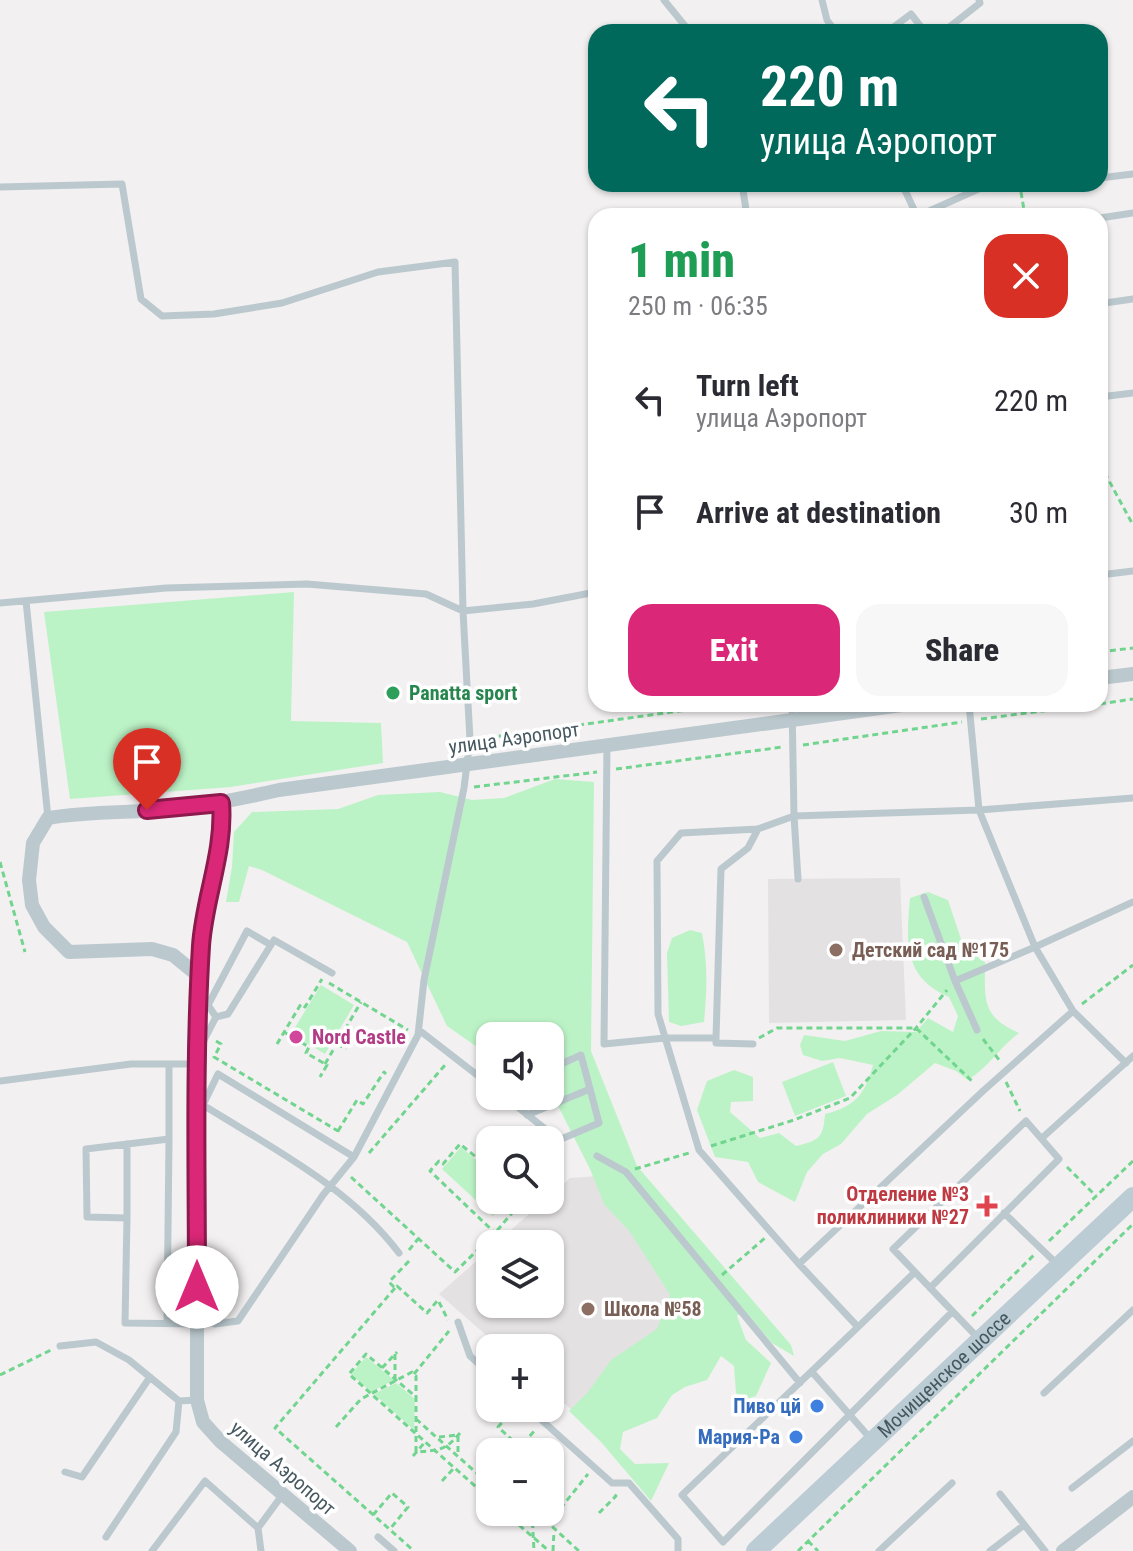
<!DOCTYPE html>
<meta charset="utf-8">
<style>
:root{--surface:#fff;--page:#f7f7f7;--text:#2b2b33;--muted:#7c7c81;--accent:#db2777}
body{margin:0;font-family:"Roboto Condensed",sans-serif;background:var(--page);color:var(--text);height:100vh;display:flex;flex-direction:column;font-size:30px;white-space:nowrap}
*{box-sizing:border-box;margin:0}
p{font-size:26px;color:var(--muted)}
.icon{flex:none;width:44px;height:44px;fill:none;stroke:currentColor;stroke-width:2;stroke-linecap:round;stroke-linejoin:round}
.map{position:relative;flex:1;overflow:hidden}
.details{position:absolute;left:588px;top:208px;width:520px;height:504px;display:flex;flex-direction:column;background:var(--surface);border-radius:24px;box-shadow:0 2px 6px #0004}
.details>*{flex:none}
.top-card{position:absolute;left:588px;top:24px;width:520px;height:168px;border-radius:24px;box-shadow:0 2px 6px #0004;background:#00695c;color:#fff;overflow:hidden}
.buttons{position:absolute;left:476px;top:1022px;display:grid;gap:16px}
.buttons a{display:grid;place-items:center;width:88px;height:88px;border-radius:16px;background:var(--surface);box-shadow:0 2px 6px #0004;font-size:40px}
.pin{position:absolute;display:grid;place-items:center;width:68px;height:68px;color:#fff;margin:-82px -34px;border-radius:50% 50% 50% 0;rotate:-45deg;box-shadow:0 0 8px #0007}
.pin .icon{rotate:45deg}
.me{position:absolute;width:88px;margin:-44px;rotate:0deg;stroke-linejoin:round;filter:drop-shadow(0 0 6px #0008)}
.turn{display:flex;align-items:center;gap:28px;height:168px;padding:0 40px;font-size:36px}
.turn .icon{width:104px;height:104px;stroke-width:2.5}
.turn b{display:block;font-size:56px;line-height:68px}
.round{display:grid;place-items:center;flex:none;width:84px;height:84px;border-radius:24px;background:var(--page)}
.summary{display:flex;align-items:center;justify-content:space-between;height:136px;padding:0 40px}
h1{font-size:48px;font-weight:800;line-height:60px;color:#1e9e55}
.cta{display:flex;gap:16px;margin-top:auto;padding:16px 40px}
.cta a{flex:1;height:92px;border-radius:24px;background:var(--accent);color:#fff;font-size:32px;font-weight:800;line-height:92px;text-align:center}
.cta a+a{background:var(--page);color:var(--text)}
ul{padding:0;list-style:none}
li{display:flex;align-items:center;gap:24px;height:112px;padding:0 40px}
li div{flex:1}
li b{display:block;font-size:30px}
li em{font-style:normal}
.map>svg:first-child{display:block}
.education{fill:#e4e1e3}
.green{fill:#bcf3c6}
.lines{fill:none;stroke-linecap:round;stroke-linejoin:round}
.path{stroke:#71d58f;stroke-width:3;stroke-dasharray:6 4;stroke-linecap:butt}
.lane{stroke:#bbc9ce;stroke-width:7}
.street{stroke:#bbc9ce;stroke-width:14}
.secondary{stroke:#bbccd4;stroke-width:20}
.route-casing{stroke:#8e194d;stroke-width:20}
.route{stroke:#db2777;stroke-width:14}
.leisure-dot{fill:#2e9e5b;stroke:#fff;stroke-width:3}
.education-dot{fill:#8d6e63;stroke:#fff;stroke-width:3}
.hotel-dot{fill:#d1479c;stroke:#fff;stroke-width:3}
.health-dot{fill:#e0444e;stroke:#fff;stroke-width:3}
.shop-dot{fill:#3f7fe0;stroke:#fff;stroke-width:3}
.labels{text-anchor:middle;stroke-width:7;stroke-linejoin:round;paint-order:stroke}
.leisure-label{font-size:20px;font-weight:bold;fill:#27864d;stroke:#fff;text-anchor:start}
.street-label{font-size:20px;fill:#475960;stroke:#fff}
.education-label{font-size:20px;font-weight:bold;fill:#785e54;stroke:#fff;text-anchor:start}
.hotel-label{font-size:20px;font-weight:bold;fill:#b23c85;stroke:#fff;text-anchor:start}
.health-label{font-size:20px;font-weight:bold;fill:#be3a42;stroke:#fff;text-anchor:end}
.shop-label{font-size:20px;font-weight:bold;fill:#366cbe;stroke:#fff;text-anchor:end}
</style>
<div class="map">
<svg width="1133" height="1551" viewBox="0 0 1133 1551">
<rect width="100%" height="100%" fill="#f3f0f1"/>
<path class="education" d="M 900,878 L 906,1020 L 769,1023 L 768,879 Z
M 614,1175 L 723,1315 L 604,1438 L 550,1391 L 550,1348 L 501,1348 L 439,1294 L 490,1249 L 490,1304 L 550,1304 L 550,1244 L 495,1244 L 545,1200 L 550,1200 L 550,1196 L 570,1178 Z"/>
<path class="green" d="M 294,592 L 291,721 L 381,723 L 383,763 L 231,787 L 70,799 L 44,612 Z
M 555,779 L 594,782 L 591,1051 L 637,1166 L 791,1345 L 794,1356 L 772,1343 L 744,1310 L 737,1316 L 746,1340 L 771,1363 L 756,1396 L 744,1400 L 736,1393 L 734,1366 L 721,1356 L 707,1380 L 685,1387 L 672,1395 L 657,1418 L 623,1432 L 620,1449 L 635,1464 L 669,1463 L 651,1501 L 601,1442 L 569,1411 L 588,1392 L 611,1360 L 657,1329 L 670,1295 L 630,1232 L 604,1204 L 590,1169 L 555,1100 L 549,1096 L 550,1036 L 490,1036 L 490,1056 L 447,1026 L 407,942 L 262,870 L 249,866 L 239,902 L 226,902 L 232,867 L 234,832 L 252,812 L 338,809 L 378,795 L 440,792 L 472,800 L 504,798 Z
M 928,892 L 948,900 L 964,948 L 985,962 C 985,1000 981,1016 1019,1033 C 999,1048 991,1065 968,1080 L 956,1071 L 935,1063 L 897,1095 L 867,1114 L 841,1144 L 823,1154 L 807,1172 L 795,1202 L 758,1182 L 748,1162 L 715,1157 L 697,1110 L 707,1081 L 734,1070 L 753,1077 L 753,1101 L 731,1102 L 730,1112 L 760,1138 L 779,1133 L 796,1146 C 819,1140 823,1139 825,1114 C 854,1107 865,1095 873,1065 L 840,1058 L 822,1061 L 803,1055 L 800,1045 L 804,1035 L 845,1041 L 881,1031 L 916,1032 L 928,1018 L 953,1032 L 958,1016 L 949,997 C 903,977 906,942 910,898 Z
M 690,930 L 702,933 C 708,964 707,991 704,1022 L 681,1026 L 669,1022 L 667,953 L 672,938 Z
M 321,985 L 354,1005 L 325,1054 L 291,1034 Z
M 833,1062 L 846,1096 L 795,1116 L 782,1082 Z
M 461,1147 L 487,1170 L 490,1167 L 490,1200 L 504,1200 L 504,1204 L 493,1216 L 442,1169 Z
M 366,1357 L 394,1380 L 371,1392 L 351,1374 Z
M 396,1383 L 415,1399 L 414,1430 L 374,1394 Z"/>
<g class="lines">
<path class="path" d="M 1021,192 L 1025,216
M 1100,464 L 1133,525
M 1100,652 L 1133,648
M 1100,704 L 1133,699
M 981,719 L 1096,704
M 479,739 L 729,704
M 803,745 L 962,722
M 616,769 L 783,747
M 474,787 L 597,772
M 0,862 L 25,952
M 329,983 L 408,1030
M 1082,1004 L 1133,965
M 284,1032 L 309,1047 L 306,1053 L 327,1065 L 320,1077
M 759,1038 L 777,1028 L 916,1028 L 974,1083
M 983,1039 L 1000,1061
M 216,1041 L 221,1044 L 214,1057 L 338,1131 L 336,1135
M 277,1044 L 301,1004 L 305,1007 L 322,979
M 337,1044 L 346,1049
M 325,1064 L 361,1002
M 1006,1082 L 1020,1111
M 338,1131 L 357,1100 L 363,1104 L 384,1072 L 386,1074
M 711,1146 L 794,1120 L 850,1098 L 916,1028 L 947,990
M 550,1148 L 559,1157 L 550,1168
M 369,1153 L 445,1065
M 490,1163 L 487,1166 L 460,1144 L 443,1164 L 439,1161 L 430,1171 L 495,1233
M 1067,1167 L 1096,1196
M 635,1169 L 689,1153
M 351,1177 L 455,1272 L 495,1233 L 523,1200
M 1049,1241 L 1133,1161
M 409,1250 L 418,1239
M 409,1261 L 389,1282 L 395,1288 L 397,1286 L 427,1313 L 438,1300 L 448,1320
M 722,1275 L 765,1238
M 395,1288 L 275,1428 L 414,1551
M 972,1316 L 1035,1254
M 395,1354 L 395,1378
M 382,1368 L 397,1352
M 414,1374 L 449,1331
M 0,1375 L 51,1350
M 515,1408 L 498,1427 L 520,1447 L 536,1429
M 416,1419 L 490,1485
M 336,1427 L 361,1399 L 412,1372 L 416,1376 L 416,1397
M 460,1433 C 445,1451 439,1450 416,1452 L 416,1397 L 366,1354 L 349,1374 C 396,1416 443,1458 490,1499
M 439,1437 L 458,1435 L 458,1456
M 413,1456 L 425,1442
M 442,1481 L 454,1468
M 504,1512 L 549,1551
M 521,1512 L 535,1525 L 545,1520 L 579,1551
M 532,1512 L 534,1551
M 599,1513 L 616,1496 L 612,1493
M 373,1515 L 392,1493 L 408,1507 L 390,1529
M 548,1524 L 588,1474
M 808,1541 L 818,1551
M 553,1551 L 554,1531
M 798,1551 L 1133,1224"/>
<path class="lane" d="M 664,0 L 690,32
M 822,0 L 827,20 L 836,32
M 887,32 L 911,14 L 925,32
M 943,32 L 980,3 L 979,0
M 1100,178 L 1133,174
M 742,184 L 747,216
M 902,184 L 917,216
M 983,184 L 983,187 L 1021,184
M 0,187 L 122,184 L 141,299 L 162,316 L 214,314 L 282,303 L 378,272 L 455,262 L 463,611 L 470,740 L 464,788 L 424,980 L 418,1035 L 354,1157 L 323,1195 L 238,1321 L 215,1324 L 197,1318
M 918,216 L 983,187
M 1100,218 L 1133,213
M 1100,277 L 1105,303 L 1133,299
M 1100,397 L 1133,393
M 1100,575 L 1133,571
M 26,601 L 48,818
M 0,603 L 166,588 L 307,584 L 426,594 L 463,611 L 533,604 L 596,592
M 792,704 L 794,816 L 979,810 L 1133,798
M 969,704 L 979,810 L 1035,947 L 1133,902
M 607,745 L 604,1044 L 665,1038 L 716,1038 L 716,1043 L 753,1044
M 798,879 L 794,816 L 758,829 L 681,833 L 657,861 L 658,1014 L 699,1150 L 799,1264
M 924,897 L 955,981 L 977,1030
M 955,981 L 1035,947 L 1073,1011 L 1126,1063
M 216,1017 L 208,1005 L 247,931 L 271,945
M 419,1030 L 490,1085
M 716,1038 L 721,869 L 748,848 L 758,829
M 201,1046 L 216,1017 L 228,1014 L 274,940 L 332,973
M 0,1081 L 131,1064 L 169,1064
M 504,1096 L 559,1140 L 599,1123 L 581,1055 L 550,1069
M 527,1115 L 590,1089
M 1042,1138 L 1133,1056
M 127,1144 L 127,1218 L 87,1217 L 86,1149 L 169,1139 L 169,1064 L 197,1064
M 597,1156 L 626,1172 L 800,1383
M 354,1157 L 218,1074 L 203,1105 C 272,1148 349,1187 399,1253
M 1004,1213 L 1057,1264
M 127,1218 L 125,1323 L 197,1324
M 914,1273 L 858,1327 L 799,1264 L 983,1091 L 1073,1011
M 930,1288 L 1059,1159 L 1026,1121 L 893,1249 L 979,1339
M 458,1322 L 470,1356 L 490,1374
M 167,1323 L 169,1139
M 858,1327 L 682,1495 L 723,1542 L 952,1312
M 60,1346 L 96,1342 L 129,1360 L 179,1401 L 197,1400
M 812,1372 L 871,1439
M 1044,1393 L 1133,1310
M 528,1408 L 612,1483 L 629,1483 L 678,1539 L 678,1551
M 65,1472 L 82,1477 L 150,1377
M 1072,1488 L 1133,1441
M 1000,1494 L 1045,1551
M 258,1528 L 283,1494
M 106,1537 L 176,1432 L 179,1401
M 378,1537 L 394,1551
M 152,1551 L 205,1481 L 258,1528 L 261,1551
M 879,1551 L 952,1483
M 990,1551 L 1024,1525"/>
<path class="street" d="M 1100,678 L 1133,674
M 221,803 L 223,828 L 201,942 L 197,1012 L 197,1400 L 203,1422 L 221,1442 L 350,1551
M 200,977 L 173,955 L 152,949 L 69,952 L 44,927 L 32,905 L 29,880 L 33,843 L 48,818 C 90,811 132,813 174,809 C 209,805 244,798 279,790 L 909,704
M 1063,1551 L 1133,1497"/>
<path class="secondary" id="s1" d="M 756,1551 L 1133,1197"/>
</g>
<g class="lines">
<defs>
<path id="route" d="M 147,810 L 221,803 C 225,852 204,898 201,946 C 194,1059 197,1173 197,1287"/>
</defs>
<use href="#route" class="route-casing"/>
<use href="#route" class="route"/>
</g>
<circle class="leisure-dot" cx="393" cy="693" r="8"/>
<g class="education-dot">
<circle cx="836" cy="950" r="8"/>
<circle cx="588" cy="1309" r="8"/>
</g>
<circle class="hotel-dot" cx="296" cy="1037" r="8"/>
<path class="health-dot" d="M983 1194h8v8h8v8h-8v8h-8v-8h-8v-8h8z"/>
<g class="shop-dot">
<circle cx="817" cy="1406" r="8"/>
<circle cx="796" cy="1437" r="8"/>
</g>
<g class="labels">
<g class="leisure-label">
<text x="409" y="700">Panatta sport</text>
</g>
<g class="street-label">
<text transform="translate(514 738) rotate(-8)" y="7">улица Аэропорт</text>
<text dy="7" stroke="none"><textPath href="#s1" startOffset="258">Мочищенское шоссе</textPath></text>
<text transform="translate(283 1468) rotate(41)" y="7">улица Аэропорт</text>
</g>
<g class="education-label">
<text x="852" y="957">Детский сад №175</text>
<text x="604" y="1316">Школа №58</text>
</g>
<g class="hotel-label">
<text x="312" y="1044">Nord Castle</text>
</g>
<g class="health-label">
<text x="969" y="1201">Отделение №3<tspan x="969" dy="23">поликлиники №27</tspan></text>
</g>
<g class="shop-label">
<text x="801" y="1413">Пиво цй</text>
<text x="780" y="1444">Мария-Ра</text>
</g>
</g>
</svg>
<div class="buttons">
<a><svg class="icon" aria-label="sound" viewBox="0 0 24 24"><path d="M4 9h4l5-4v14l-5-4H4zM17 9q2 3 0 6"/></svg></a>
<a><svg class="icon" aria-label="search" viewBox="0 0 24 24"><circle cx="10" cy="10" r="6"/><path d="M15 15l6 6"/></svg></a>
<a><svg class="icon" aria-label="layers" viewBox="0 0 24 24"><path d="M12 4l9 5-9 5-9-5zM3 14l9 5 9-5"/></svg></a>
<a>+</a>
<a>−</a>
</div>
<div class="pin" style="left:147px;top:810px;background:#d93025"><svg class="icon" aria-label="arrive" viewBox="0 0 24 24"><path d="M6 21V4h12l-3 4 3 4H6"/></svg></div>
<svg class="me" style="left:197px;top:1287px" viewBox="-20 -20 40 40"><circle r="19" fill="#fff"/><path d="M0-13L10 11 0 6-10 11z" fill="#db2777"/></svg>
<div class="top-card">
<div class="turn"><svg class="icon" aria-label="left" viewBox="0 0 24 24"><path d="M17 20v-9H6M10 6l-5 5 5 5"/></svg><div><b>220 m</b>улица Аэропорт</div></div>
</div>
<section class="details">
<div class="summary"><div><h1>1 min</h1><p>250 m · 06:35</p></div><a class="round" style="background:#d93025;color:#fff"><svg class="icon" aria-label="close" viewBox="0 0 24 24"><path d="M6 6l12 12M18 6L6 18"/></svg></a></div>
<ul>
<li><svg class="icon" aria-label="left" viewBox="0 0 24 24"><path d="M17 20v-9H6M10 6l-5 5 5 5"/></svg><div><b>Turn left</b><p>улица Аэропорт</p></div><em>220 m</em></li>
<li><svg class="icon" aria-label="arrive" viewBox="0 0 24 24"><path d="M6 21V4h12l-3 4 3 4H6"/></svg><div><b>Arrive at destination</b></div><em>30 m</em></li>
</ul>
<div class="cta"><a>Exit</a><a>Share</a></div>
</section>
</div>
